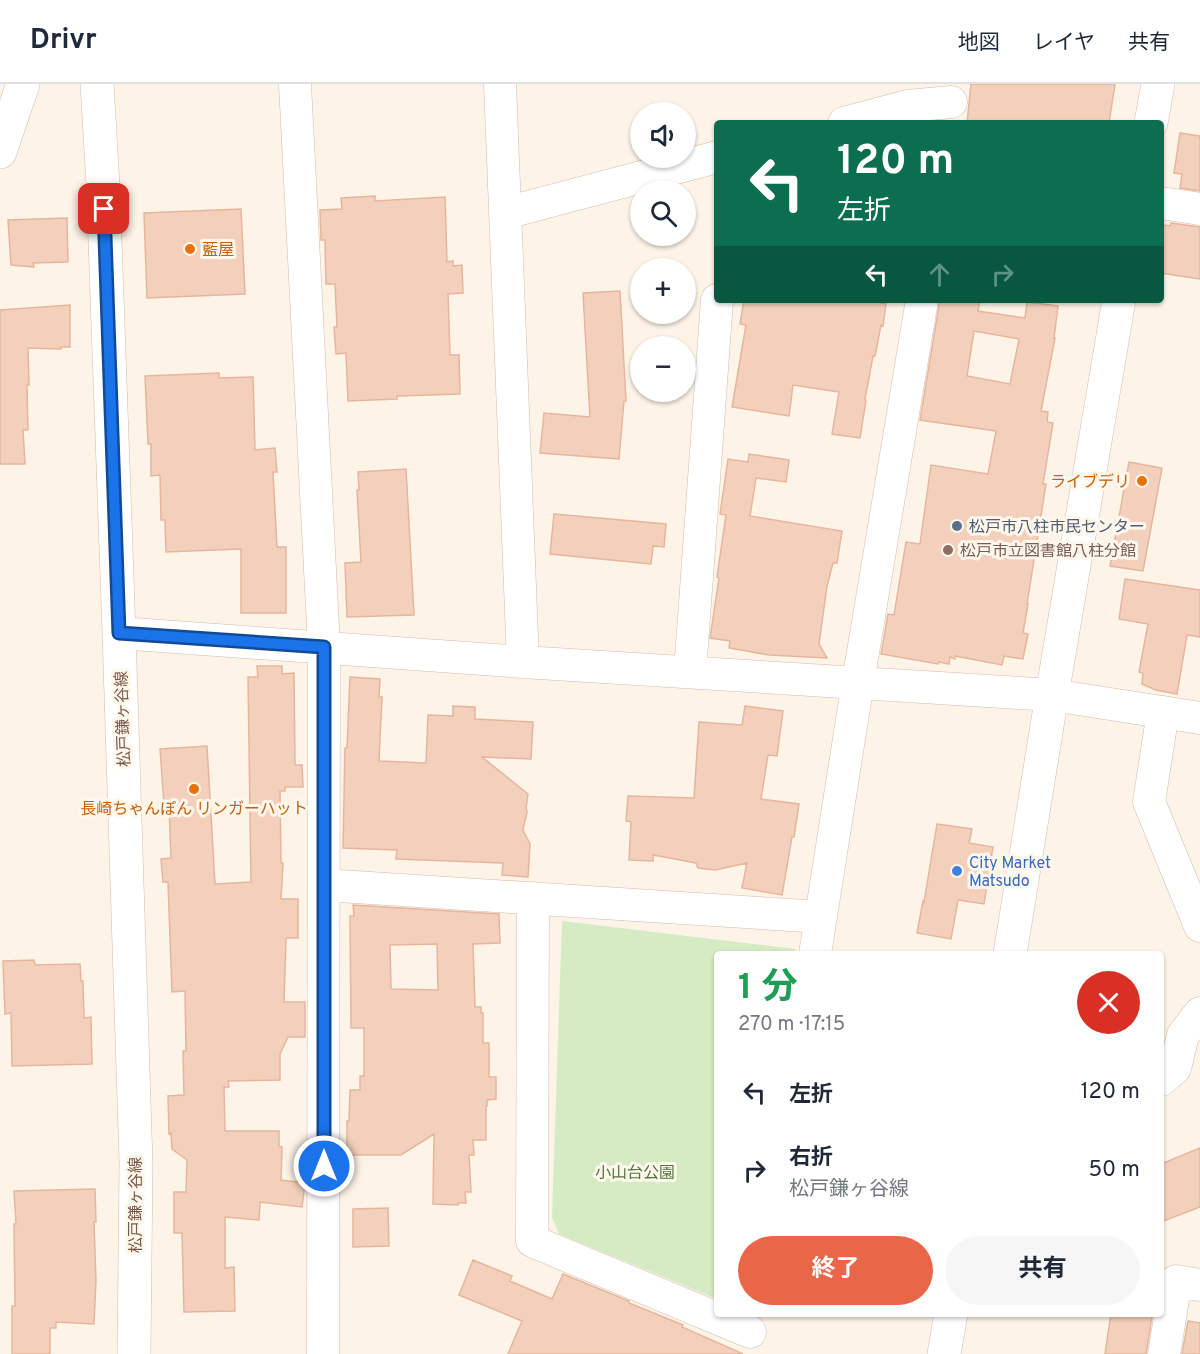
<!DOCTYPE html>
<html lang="ja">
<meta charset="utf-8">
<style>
:root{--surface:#fff;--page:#f6f6f7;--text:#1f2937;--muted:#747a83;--line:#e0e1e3;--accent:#e96648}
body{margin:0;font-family:Overpass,"Noto Sans JP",sans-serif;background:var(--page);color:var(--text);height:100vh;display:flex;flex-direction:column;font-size:22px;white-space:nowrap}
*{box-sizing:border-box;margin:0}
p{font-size:20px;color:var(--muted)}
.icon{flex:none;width:33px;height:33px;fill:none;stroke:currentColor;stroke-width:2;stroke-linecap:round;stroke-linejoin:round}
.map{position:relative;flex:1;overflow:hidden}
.details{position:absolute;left:714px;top:867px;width:450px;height:366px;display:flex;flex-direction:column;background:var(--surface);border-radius:6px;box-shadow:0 2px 4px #0004}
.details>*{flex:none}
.top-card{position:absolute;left:714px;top:36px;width:450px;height:183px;border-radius:6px;box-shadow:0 2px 4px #0004;background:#0b6e4f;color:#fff;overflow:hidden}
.controls{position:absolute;left:630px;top:18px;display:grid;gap:12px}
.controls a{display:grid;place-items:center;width:66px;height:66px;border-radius:50%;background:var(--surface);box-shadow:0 2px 4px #0004;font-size:30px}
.pin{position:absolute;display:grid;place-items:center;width:51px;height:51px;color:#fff;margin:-26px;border-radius:12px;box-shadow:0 3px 9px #0006}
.me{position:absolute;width:66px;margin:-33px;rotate:0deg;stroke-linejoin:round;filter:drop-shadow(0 0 4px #0008)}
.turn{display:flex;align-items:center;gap:21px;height:126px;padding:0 24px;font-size:27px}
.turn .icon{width:78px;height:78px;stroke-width:2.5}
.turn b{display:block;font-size:42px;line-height:51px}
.lanes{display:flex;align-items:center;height:57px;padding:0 24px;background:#0003;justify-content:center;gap:30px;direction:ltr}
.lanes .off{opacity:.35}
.round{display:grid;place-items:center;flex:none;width:63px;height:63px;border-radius:32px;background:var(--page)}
.headline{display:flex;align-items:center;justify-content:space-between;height:102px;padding:0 24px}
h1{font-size:36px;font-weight:700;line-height:45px;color:#1e9e55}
.cta{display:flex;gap:12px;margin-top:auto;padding:12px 24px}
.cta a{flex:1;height:69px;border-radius:36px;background:var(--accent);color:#fff;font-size:24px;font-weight:700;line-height:69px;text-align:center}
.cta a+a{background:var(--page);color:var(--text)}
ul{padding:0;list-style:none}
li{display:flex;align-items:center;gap:18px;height:78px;padding:0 24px}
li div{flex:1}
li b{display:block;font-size:22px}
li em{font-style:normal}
header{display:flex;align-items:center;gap:36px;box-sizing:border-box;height:84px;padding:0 30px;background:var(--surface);border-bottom:2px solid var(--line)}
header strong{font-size:28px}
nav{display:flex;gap:33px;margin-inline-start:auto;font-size:21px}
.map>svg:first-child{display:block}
.green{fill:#d5ebc3}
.building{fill:#f3d0bc;stroke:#e6b69c;stroke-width:1.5;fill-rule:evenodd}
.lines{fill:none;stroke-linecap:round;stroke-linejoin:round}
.minor-casing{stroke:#d1bcae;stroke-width:33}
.tertiary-casing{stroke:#d1bcae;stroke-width:34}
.secondary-casing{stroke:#d4bcab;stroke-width:34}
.minor{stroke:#fff;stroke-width:32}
.tertiary{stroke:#fff;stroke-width:33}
.secondary{stroke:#fff;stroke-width:33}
.route-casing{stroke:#114b97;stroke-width:15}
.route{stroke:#1a73e8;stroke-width:10}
.food-dot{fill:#e8710a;stroke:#fff7ec;stroke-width:2}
.service-dot{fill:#5c6f8a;stroke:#fff7ec;stroke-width:2}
.education-dot{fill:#8d6e63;stroke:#fff7ec;stroke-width:2}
.shop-dot{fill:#3f7fe0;stroke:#fff7ec;stroke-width:2}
.labels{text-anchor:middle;stroke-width:6;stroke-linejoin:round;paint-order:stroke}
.food-label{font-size:16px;fill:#c56008;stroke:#fff7ec;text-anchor:start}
.service-label{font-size:16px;fill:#4e5e75;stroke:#fff7ec;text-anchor:start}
.education-label{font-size:16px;fill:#785e54;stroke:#fff7ec;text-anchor:start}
.street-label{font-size:16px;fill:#77584a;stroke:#fff7ec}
.shop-label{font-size:16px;fill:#366cbe;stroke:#fff7ec;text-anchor:start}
.park-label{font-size:16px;fill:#52773e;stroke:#fff7ec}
</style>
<header>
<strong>Drivr</strong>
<nav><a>地図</a><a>レイヤ</a><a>共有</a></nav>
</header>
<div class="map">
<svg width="1200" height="1270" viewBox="0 0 1200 1270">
<rect width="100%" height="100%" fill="#fdf3e6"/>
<path class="green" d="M 562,837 L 795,865 L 794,870 L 717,870 L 717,1215 L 559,1150 L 552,1133 Z"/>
<path class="building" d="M 971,0 L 1115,0 L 1109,39 L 967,39 Z
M 1180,49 L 1200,52 L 1200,107 L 1180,104 L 1182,90 L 1174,89 Z
M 375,112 L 375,117 L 445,113 L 447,178 L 453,177 L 453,182 L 462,181 L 463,209 L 448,210 L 450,271 L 459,271 L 460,310 L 397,312 L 397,315 L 348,317 L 346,269 L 336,270 L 334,243 L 337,243 L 335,200 L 326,200 L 325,156 L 321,156 L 320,126 L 342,125 L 341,114 Z
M 241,125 L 245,210 L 147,214 L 144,129 Z
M 67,134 L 68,178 L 33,179 L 34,183 L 11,181 L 8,136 Z
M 1171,139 L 1200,143 L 1200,195 L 1161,189 L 1161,153 L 1163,141 L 1170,142 Z
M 620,207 L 626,317 L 624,317 L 619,375 L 540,369 L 544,329 L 590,333 L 583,209 Z
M 744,216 L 882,216 L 881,219 L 886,220 L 883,242 L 881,241 L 875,272 L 873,272 L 865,315 L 866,316 L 860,354 L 832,350 L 839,308 L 793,301 L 789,332 L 732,323 L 746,241 L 740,240 Z
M 940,216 L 980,216 L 978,227 L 1025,234 L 1027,218 L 1058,222 L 1054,254 L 1055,254 L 1041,327 L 1048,328 L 1047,338 L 1053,339 L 1043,400 L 1046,400 L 1027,520 L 1028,520 L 1023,549 L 1028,550 L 1023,575 L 1004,572 L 1002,581 L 955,572 L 955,575 L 950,573 L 949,580 L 939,578 L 938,580 L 881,570 L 888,530 L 894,531 L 906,458 L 920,460 L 931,381 L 988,390 L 996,347 L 920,336 ZM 974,247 L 1019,255 L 1010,300 L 967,292 Z
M 70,221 L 70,263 L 61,263 L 61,265 L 28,264 L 29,301 L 27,301 L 28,346 L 23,346 L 25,380 L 0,380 L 0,226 Z
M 219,289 L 219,294 L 253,293 L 255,366 L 275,364 L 277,388 L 273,388 L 277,463 L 286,463 L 286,529 L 241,529 L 241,465 L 166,468 L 165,436 L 161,436 L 160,391 L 151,392 L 151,360 L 148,360 L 145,292 Z
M 749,370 L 789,376 L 786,398 L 756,394 L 750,432 L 842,447 L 837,479 L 833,479 L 827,502 L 819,560 L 827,574 L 769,571 L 729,564 L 730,557 L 710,554 L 719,494 L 717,493 L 726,431 L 720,430 L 728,375 L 748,378 Z
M 1129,378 L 1162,384 L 1143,487 L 1110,482 Z
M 406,385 L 414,531 L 347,533 L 345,479 L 361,478 L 357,406 L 359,406 L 358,388 Z
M 554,430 L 666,440 L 664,463 L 653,462 L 651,480 L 550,470 Z
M 1125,495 L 1200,506 L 1200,553 L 1187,551 L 1177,610 L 1156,606 L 1142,600 L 1143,589 L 1139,588 L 1148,540 L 1119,535 Z
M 257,582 L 282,582 L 282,590 L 294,589 L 295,681 L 302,681 L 303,703 L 285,703 L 285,707 L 280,707 L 281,779 L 283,779 L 281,815 L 298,815 L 298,854 L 286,854 L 284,918 L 305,918 L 305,953 L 288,953 L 280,970 L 280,996 L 228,997 L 229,1003 L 224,1003 L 225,1047 L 279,1047 L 279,1062 L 282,1063 L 281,1096 L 305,1099 L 302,1123 L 260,1118 L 259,1136 L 225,1133 L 225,1184 L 234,1183 L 235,1227 L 184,1228 L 182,1149 L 174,1149 L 174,1108 L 186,1108 L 187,1076 L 172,1065 L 171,1049 L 169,1050 L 168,1012 L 184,1011 L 183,967 L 186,967 L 185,907 L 172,908 L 168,798 L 163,798 L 161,775 L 171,774 L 169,721 L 164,721 L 160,665 L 207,662 L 215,800 L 251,798 L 248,593 L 258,593 Z
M 350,593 L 380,595 L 379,613 L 382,613 L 379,677 L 426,679 L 428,631 L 453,632 L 453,622 L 475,623 L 475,635 L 533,638 L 531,675 L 482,673 L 528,710 L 526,724 L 527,728 L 523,746 L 530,760 L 528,793 L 502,791 L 503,779 L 396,775 L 397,766 L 343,764 L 345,664 L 347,664 Z
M 745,622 L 783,627 L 777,672 L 768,671 L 761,715 L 799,720 L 794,753 L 792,753 L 782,811 L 742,804 L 747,779 L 715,786 L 698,784 L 696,779 L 653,771 L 653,777 L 629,776 L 631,738 L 626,737 L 628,712 L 694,714 L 699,638 L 742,641 Z
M 937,740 L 972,745 L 969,759 L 993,763 L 984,820 L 958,816 L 951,855 L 917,849 L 923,817 L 924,818 Z
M 353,821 L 499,830 L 500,859 L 473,860 L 475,923 L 481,923 L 481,929 L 483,929 L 483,959 L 489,959 L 489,993 L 496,993 L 496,1015 L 487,1016 L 487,1022 L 486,1022 L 486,1056 L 473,1056 L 474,1071 L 469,1071 L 471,1108 L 465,1108 L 466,1119 L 458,1119 L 458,1121 L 433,1120 L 434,1050 L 401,1071 L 347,1071 L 347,1037 L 349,1037 L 350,1006 L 360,1006 L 360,992 L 364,992 L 364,944 L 351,944 L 350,832 L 354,832 ZM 437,860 L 438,906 L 391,905 L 390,861 Z
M 34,876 L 35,881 L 80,880 L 81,897 L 83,897 L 84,934 L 91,933 L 92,980 L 12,982 L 11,929 L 5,930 L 3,877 Z
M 1200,1064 L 1200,1123 L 1161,1138 L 1161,1080 Z
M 95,1105 L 96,1138 L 94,1138 L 96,1197 L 94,1240 L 56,1238 L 56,1244 L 50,1244 L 50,1270 L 12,1270 L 12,1222 L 15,1222 L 14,1140 L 16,1140 L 14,1107 Z
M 388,1124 L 389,1162 L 353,1163 L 353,1125 Z
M 473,1176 L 512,1192 L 510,1197 L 552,1215 L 563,1190 L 629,1217 L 629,1219 L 683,1241 L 682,1243 L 743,1270 L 508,1270 L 522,1237 L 459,1211 Z
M 1111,1230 L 1142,1230 L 1152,1232 L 1146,1270 L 1105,1270 Z
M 1188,1237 L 1200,1239 L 1200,1270 L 1182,1270 Z"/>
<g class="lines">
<defs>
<path id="minor" d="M 295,0 L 324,563 L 323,1270
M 500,0 L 523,578
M 844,39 L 908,22 L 951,18
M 1161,119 L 1200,125
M 505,129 L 717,73
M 119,549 L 523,578 L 1052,611 L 1200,634
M 690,588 L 717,216
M 1163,628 L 1149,718 L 1200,842
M 324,801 L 821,833
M 533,814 L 532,1157 L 750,1248
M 815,870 L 858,598 L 922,216
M 1161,996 L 1175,984 L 1183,951 L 1200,929
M 1164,1270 L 1176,1197 L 1200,1201"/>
<path id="tertiary" d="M 1151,39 L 1158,0
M 0,68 L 23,0
M 1010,870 L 1052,611 L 1119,216
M 944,1270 L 951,1230"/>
<path id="secondary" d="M 97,0 L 103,101 L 119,549 L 136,1079 L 134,1270"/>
</defs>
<use href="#minor" class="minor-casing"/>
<use href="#tertiary" class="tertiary-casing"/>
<use href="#secondary" class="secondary-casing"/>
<use href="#minor" class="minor"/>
<use href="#tertiary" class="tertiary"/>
<use href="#secondary" class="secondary"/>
</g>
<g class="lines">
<defs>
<path id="route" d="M 104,125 L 119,549 L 324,563 L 324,1082"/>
</defs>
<use href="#route" class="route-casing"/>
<use href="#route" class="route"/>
</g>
<g class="food-dot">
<circle cx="190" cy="165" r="6"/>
<circle cx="1142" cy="397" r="6"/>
<circle cx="194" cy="705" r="6"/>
</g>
<circle class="service-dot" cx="957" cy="442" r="6"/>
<circle class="education-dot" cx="948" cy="466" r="6"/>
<circle class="shop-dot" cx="957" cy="787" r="6"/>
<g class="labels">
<g class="food-label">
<text x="202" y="171">藍屋</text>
<text x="1130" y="403" text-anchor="end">ライブデリ</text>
<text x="194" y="730" text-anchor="middle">長崎ちゃんぽん リンガーハット</text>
</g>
<g class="service-label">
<text x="969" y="448">松戸市八柱市民センター</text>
</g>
<g class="education-label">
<text x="960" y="472">松戸市立図書館八柱分館</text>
</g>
<g class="street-label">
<text transform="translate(122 635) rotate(-92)" y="6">松戸鎌ヶ谷線</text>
<text transform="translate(135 1121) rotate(-90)" y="6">松戸鎌ヶ谷線</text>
</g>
<g class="shop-label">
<text x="969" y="784">City Market<tspan x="969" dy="18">Matsudo</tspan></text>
</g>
<g class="park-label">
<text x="635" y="1094">小山台公園</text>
</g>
</g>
</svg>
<div class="controls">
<a><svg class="icon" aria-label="sound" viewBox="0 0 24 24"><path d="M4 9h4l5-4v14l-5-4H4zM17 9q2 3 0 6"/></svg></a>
<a><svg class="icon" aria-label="search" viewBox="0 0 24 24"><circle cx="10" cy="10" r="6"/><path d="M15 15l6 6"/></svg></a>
<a>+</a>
<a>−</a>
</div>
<div class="pin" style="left:104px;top:125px;background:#d93025"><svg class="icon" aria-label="arrive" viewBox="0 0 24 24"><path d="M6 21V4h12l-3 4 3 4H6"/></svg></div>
<svg class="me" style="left:324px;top:1082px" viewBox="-20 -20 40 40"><circle r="17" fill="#1a73e8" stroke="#fff" stroke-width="3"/><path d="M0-11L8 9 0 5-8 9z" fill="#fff"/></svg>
<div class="top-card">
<div class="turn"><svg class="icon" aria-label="left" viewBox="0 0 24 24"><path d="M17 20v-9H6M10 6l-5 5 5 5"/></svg><div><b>120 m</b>左折</div></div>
<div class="lanes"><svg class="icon" aria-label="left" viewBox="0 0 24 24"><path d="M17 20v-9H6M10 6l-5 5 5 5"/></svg><svg class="icon off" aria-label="ahead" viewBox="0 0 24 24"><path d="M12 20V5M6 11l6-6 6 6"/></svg><svg class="icon off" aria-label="right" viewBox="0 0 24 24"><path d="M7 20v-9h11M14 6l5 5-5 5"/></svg></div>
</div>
<section class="details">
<div class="headline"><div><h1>1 分</h1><p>270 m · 17:15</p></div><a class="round" style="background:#d93025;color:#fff"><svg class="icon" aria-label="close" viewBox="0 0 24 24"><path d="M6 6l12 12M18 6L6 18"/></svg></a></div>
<ul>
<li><svg class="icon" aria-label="left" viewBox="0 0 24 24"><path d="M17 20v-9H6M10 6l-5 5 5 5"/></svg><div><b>左折</b></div><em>120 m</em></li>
<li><svg class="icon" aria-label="right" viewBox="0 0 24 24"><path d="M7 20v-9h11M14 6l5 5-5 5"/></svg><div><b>右折</b><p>松戸鎌ヶ谷線</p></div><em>50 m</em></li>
</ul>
<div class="cta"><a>終了</a><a>共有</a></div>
</section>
</div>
